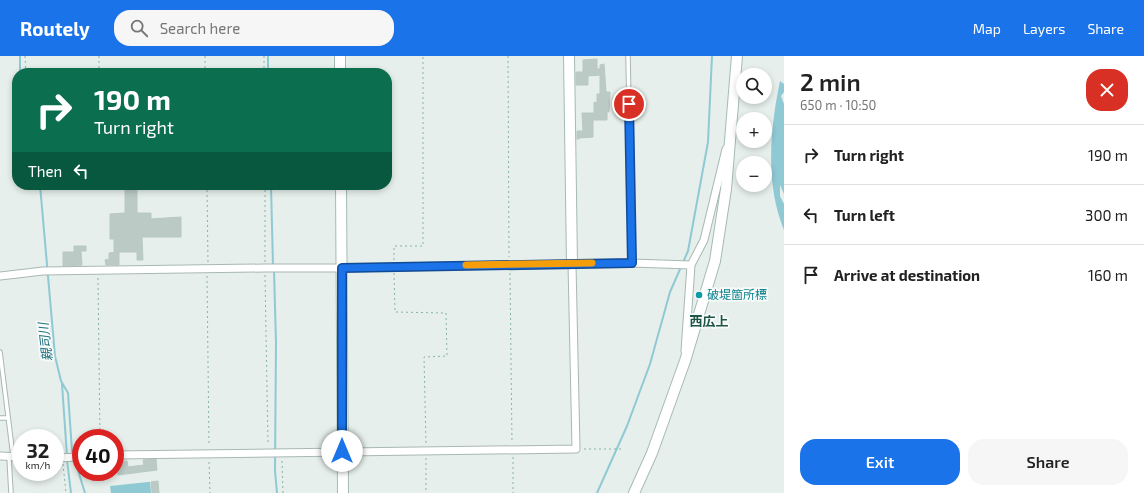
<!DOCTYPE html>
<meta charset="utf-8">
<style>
:root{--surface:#fff;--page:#f6f6f6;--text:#222;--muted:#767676;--line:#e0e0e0;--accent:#1a73e8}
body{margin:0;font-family:"Exo 2","Noto Sans JP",sans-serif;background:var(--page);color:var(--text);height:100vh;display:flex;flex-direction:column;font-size:15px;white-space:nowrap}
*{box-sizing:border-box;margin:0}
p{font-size:13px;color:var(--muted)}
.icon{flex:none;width:22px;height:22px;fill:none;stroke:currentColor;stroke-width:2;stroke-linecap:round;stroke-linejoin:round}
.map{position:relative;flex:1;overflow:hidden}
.side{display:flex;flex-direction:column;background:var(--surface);width:360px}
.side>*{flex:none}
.guide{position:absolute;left:12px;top:12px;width:380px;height:122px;border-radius:16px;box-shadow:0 2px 6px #0003;background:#0b6e4f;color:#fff;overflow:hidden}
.controls{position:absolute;left:736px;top:12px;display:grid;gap:8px}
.controls a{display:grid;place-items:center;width:36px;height:36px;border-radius:50%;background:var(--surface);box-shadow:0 2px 6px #0003;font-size:20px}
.speed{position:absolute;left:12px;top:373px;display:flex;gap:8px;font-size:20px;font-weight:700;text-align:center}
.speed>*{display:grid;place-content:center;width:52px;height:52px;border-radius:50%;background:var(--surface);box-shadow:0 2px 6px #0003;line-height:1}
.speed small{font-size:10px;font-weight:400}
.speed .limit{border:6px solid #d22;background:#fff;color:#111}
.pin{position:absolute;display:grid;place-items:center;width:34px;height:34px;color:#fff;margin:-17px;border:2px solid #fff;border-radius:50%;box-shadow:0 1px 4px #0007}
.me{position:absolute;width:44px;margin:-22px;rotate:0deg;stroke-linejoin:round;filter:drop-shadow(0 0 3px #0008)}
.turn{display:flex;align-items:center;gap:14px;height:84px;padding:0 16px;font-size:18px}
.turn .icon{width:52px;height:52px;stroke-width:2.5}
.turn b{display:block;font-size:28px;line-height:34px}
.then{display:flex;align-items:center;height:38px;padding:0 16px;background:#0003;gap:8px;font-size:15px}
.round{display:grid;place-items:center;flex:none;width:42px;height:42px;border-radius:16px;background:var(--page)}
.headline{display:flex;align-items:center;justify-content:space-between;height:68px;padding:0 16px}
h1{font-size:24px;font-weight:600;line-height:30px}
.cta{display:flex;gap:8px;margin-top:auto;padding:8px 16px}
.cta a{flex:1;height:46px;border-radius:16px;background:var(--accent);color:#fff;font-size:16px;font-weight:600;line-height:46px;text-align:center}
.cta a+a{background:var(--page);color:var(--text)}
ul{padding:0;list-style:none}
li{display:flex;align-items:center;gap:12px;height:60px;padding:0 16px;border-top:1px solid var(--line)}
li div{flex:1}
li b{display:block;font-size:15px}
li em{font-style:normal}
header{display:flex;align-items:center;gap:24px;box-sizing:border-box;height:56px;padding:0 20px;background:var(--accent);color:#fff}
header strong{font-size:19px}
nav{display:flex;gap:22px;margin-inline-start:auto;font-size:14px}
.search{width:280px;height:36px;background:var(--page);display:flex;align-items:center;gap:10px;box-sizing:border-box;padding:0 14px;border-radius:16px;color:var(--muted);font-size:15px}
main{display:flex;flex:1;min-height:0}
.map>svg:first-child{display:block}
.water{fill:#8ec9d4}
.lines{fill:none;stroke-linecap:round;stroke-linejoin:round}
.stream{stroke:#8ec9d4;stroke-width:2}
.building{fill:#bbcac4;stroke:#b8c9c2}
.lane-casing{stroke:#a8b8b2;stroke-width:5.5}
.street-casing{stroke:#a8b8b2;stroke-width:9}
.secondary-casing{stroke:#a4bbb3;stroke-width:12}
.path{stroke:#86b3a5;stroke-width:1;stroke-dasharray:2 3;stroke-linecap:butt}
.lane{stroke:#fff;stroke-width:3.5}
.street{stroke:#fff;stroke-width:7}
.secondary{stroke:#fff;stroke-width:10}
.route-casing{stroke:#114b97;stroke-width:10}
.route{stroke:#1a73e8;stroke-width:7}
.slow{stroke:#f59e0b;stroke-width:7}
.culture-dot{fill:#0f9aa8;stroke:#f7fbf9;stroke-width:1.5}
.labels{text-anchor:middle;stroke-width:3.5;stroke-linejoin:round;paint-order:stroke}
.culture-label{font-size:12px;fill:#0d838f;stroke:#f7fbf9;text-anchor:start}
.neighbourhood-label{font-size:13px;font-weight:bold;fill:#1f5548;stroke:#f7fbf9}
.water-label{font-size:13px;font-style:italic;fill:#1c6f80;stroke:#f7fbf9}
</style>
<header>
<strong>Routely</strong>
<div class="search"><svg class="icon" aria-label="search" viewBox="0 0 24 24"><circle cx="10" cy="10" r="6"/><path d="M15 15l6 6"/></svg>Search here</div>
<nav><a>Map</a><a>Layers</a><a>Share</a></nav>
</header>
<main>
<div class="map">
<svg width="784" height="437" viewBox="0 0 784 437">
<rect width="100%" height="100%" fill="#e6efeb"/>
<path class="water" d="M 780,25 L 784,28 L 784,36 L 781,40 L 784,48 L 784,138 L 780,129 L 780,140 L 784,148 L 784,174 C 765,128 770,73 780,25 Z
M 148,426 L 150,426 L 151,437 L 111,437 L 110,430 Z"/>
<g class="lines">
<path class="stream" d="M 20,0 L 20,17
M 268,0 L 268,17
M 40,129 L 55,300 L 61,325 L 68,337 L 72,395 L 85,437
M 271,129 L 273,210
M 274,214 L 276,287 L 275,415 L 277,437
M 62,328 L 67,400
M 67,404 L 71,437
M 597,437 L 627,370 L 650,308 L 670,236 L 688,195 L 708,86 L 712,0"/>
</g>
<path class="building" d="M 597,3 L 597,13 L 600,13 L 600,9 L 604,8 L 606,36 L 610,36 L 609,56 L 607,56 L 607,64 L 593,64 L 593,81 L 579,82 L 579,83 L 577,83 L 577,75 L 583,75 L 582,57 L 594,57 L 594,46 L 597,47 L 597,38 L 600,38 L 600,19 L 588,20 L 588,29 L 576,29 L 576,16 L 583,16 L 583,4 Z
M 125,129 L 137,129 L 137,157 L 151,157 L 151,163 L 181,161 L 181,181 L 142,181 L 143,204 L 137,204 L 137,196 L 114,196 L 114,183 L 110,183 L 110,158 L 125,157 Z
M 74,190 L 86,190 L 86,195 L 81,195 L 82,209 L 63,210 L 63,196 L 74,196 Z
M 119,196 L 119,209 L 106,209 L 105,204 L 109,203 L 109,197 Z
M 156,403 L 157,414 L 118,419 L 117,406 L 127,405 L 128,411 L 144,409 L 143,404 Z
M 89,416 L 105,416 L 105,420 L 89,421 Z
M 158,425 L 159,437 L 152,437 L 151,426 Z"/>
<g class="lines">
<defs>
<path id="lane" d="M 628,0 L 632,207
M 0,296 L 13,400
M 0,362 L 8,362
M 9,401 L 11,437"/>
<path id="street" d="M 0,220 L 43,215 L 265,212 L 342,212 L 632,207 L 691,209
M 685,295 L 691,209 L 704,184 L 726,93
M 115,399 L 576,393 L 572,208
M 0,400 L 21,401
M 55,402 L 81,401"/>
<path id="secondary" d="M 340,0 L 340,17
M 569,0 L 572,208
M 341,129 L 343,437
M 634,437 L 652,397 L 685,305 L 715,205 L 726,133 L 737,0"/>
</defs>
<use href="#lane" class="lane-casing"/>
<use href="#street" class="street-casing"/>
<use href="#secondary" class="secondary-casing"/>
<path class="path" d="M 25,0 L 26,17
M 99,0 L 99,17
M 205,0 L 205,17
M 264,0 L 264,17
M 508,0 L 509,201
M 207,129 L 208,207
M 265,129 L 265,206
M 394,204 L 394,190 L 423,190 L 423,0
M 394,217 L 395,256 L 446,257 L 447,300 L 424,301 L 426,388
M 510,217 L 512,387
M 265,219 L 268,389
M 207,220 L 209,390
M 98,222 L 100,382
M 584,393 L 623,393
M 513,401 L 513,437
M 426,402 L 426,437
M 282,405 L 283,437
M 209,406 L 210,437
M 63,408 L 66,437"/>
<use href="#lane" class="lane"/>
<use href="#street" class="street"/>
<use href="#secondary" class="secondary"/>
</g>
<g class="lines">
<defs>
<path id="route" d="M 342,395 L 342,212 L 632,207 L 629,48"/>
</defs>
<use href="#route" class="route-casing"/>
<use href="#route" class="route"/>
<path class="slow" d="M 466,209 L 592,207"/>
</g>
<circle class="culture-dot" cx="699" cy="239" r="4"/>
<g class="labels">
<g class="culture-label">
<text x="707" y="243">破堤箇所標</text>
</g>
<g class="neighbourhood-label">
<text x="709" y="270">西広上</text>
</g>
<g class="water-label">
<text transform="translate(45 286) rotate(-97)" y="5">親司川</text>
</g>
</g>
</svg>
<div class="controls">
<a><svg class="icon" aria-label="search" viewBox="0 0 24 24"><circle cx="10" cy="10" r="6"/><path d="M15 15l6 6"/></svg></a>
<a>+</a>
<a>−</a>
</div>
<div class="speed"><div>32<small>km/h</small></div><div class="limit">40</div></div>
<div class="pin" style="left:629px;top:48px;background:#d93025"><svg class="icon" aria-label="arrive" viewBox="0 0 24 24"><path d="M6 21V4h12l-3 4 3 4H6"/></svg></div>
<svg class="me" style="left:342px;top:395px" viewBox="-20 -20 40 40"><circle r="19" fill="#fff"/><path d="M0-13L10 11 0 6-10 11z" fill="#1a73e8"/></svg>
<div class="guide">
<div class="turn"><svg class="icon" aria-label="right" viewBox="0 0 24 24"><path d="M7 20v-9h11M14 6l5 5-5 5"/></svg><div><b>190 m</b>Turn right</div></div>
<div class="then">Then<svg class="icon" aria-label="left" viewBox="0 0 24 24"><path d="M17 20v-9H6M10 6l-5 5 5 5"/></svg></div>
</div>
</div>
<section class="side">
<div class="headline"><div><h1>2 min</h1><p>650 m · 10:50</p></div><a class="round" style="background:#d93025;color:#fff"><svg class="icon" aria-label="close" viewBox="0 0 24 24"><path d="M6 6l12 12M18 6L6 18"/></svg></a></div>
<ul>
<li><svg class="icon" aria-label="right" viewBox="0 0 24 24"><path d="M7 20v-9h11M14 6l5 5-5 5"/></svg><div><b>Turn right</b></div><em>190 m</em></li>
<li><svg class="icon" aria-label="left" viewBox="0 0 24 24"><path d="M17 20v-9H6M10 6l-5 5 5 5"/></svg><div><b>Turn left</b></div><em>300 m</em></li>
<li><svg class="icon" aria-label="arrive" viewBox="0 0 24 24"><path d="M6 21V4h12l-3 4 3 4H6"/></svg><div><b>Arrive at destination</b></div><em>160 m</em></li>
</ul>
<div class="cta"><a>Exit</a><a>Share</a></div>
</section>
</main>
